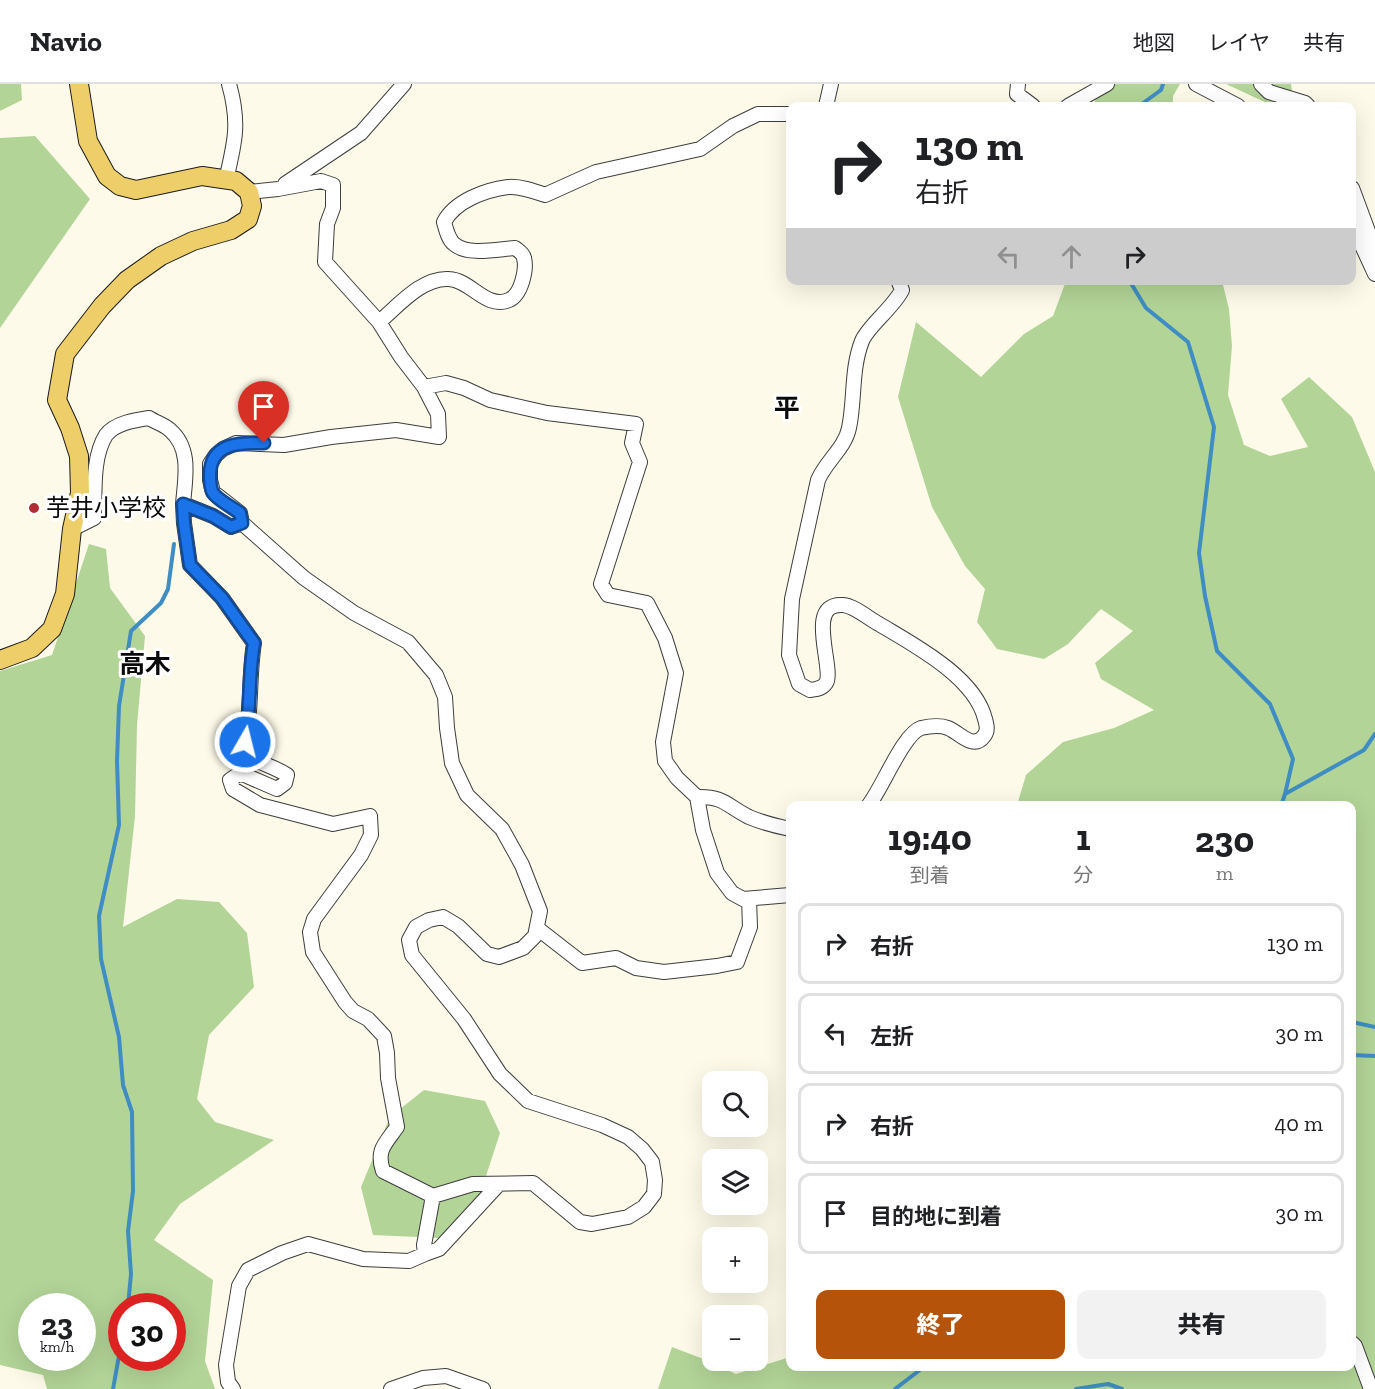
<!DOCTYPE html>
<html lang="ja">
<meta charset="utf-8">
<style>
:root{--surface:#fff;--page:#f2f2f2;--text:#202124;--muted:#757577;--line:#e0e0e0;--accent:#b45309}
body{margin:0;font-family:"Zilla Slab","Noto Sans JP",serif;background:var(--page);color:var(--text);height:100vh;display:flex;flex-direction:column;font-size:22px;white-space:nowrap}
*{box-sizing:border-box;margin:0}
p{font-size:20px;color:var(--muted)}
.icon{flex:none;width:33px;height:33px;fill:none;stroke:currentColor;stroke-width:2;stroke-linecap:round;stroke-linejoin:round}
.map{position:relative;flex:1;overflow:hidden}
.sheet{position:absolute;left:786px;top:717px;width:570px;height:570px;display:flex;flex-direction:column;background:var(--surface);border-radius:12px;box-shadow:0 6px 24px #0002}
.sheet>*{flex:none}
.banner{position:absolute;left:786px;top:18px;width:570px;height:183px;border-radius:12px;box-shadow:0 6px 24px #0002;background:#fff;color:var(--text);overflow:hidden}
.fabs{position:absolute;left:702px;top:987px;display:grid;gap:12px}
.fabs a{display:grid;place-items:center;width:66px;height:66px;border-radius:12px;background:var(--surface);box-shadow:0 6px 24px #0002;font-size:30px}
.speed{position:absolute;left:18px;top:1209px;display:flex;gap:12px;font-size:30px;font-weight:700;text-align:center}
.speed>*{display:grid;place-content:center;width:78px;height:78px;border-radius:50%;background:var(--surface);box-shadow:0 6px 24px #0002;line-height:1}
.speed small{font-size:15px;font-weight:400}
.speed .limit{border:9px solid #d22;background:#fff;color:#111}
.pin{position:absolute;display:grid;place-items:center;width:51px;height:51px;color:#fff;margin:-62px -26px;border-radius:50% 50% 50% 0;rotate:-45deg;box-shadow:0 0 6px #0007}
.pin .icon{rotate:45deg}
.me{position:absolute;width:66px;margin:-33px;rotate:8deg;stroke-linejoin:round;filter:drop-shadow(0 0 4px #0008)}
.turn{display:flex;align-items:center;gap:21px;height:126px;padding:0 30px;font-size:27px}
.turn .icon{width:78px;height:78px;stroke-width:2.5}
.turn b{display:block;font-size:42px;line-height:51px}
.lanes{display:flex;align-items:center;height:57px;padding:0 30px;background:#0003;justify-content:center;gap:30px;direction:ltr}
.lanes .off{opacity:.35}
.eta{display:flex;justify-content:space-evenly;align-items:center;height:102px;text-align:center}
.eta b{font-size:36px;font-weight:800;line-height:42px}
.action{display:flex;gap:12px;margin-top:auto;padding:12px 30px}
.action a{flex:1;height:69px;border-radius:12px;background:var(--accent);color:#fff;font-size:24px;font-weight:800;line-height:69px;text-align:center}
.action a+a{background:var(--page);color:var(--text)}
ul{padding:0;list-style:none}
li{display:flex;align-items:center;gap:18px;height:81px;margin:0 12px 9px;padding:0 18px;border:3px solid var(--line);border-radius:12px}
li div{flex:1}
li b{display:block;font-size:22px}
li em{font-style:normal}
header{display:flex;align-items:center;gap:36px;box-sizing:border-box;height:84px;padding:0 30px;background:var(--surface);border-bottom:2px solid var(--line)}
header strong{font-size:28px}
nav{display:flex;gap:33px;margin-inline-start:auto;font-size:21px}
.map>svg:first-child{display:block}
.forest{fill:#b2d497;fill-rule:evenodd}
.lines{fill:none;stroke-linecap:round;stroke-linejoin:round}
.stream{stroke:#3f8dc2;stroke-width:4}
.minor-casing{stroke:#3d3d3d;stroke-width:16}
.major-casing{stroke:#1b1b1b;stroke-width:20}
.minor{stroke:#fff;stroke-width:14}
.major{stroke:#eece69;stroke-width:18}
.route-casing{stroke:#114b97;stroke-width:15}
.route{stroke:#1a73e8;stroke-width:10}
.poi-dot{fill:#af2e33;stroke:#fff;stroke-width:2}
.labels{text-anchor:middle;stroke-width:6;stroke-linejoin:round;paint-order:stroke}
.poi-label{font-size:24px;fill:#0a0a0a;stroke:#fff;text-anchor:start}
.neighbourhood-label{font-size:26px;font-weight:bold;fill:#0a0a0a;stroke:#fff}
</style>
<header>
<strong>Navio</strong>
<nav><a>地図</a><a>レイヤ</a><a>共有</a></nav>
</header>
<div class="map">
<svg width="1375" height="1305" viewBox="0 0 1375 1305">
<rect width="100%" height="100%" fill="#fdfae9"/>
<path class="forest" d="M 0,0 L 21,0 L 22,16 L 0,27 Z
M 1102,0 L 1180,0 L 1173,12 L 1173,22 L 1093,22 Z
M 1226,0 L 1291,0 L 1294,22 L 1273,22 Z
M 35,52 L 90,115 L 0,244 L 0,54 Z
M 1066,197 L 1222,197 L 1229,225 L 1232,262 L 1228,311 L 1244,361 L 1270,372 L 1308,363 L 1281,315 L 1309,293 L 1352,333 L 1375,388 L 1375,1305 L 658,1305 L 672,1263 L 706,1276 L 736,1290 L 790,1273 L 790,1282 L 1352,1282 L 1352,722 L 1017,721 L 1026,691 L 1063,658 L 1114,644 L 1154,626 L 1101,595 L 1095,579 L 1133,547 L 1101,525 L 1068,560 L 1044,575 L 997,565 L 977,538 L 985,505 L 965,482 L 932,423 L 898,313 L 916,238 L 981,293 L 1024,250 L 1053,232 Z
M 89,460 L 106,465 L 110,504 L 145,552 L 137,641 L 135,732 L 123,843 L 177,815 L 219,818 L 247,849 L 254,903 L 209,951 L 197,1015 L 215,1038 L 274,1056 L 180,1120 L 154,1156 L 213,1196 L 205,1277 L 215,1305 L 47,1305 L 43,1291 L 0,1281 L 0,587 L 52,571 ZM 32,1222 L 82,1222 L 82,1274 L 32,1274 ZM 122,1222 L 172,1222 L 172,1274 L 122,1274 Z
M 424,1006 L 485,1017 L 500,1049 L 472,1135 L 439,1154 L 373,1151 L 361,1103 L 390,1033 Z"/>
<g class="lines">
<path class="stream" d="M 1139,22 L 1161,6 L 1163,0
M 1129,196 L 1146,224 L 1188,258 L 1214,343 L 1199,469 L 1205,512 L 1217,567 L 1270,620 L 1293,675 L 1285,710
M 1281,722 L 1285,710 L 1364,666 L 1375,650
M 1352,938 L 1375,943
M 1352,971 L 1375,972
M 128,1222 L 131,1190 L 128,1147 L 133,1107 L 132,1028 L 123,1001 L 119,953 L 101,875 L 99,832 L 119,741 L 117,677 L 119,622 L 131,547 L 161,519 L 168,505 L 174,460
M 113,1305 L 122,1255
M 895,1305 L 925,1282
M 1076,1305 L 1108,1300 L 1122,1305"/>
<defs>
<path id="minor" d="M 1018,0 L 1017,10 L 1033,22
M 1196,0 L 1238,22
M 1261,0 L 1269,8 L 1305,19 L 1308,22
M 826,22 L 831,0
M 1068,22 L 1107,0
M 226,96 C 235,58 240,39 229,0
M 285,100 L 361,49 L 404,0
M 1352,104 L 1375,166
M 1352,140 L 1375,190
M 379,238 C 398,222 422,193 449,195 C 471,196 486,226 509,216 C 521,211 527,186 524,174 C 523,169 519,167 515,164 C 498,165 468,172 454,160 C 448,155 446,145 444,138 C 455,117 485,106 508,103 C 520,102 534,107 545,111 L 596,88 L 700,65 L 733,42 L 758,30 L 790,30
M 424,303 L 446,299 L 464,304 L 490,316 L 547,329 L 636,340 L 632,359 L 640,378 L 601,500 L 608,511 L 647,519 L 665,554 L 676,589 L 663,658 L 665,677 L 677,694 L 697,713 L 703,746 L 717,789 L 732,809 L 743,815 L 790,811
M 183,420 L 184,439 L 190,481 L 222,514 L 254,559 C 248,595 253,632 242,667 C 258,680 272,681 287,691 L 285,699 L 277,705 L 240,689 L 230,696 L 233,705 L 260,721 L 333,740 L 370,732 L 371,751 L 361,771 L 314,835 L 310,848 L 313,868 L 345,918 L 353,927 L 368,935 L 384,952 L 387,969 L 388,994 L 397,1043 C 385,1060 376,1066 383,1087 L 433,1112 L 473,1100 L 533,1099 L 580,1138 L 592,1140 L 628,1133 L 644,1123 L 654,1110 L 655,1096 L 652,1078 L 642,1065 L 628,1053 L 602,1041 L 528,1017 L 500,990 L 464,935 L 412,871 L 409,856 L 416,843 L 429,836 L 443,833 L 458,842 L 487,870 L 499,873 L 523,864 L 535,852 L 540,827 L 522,781 L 502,745 L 467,711 L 452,679 L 447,644 L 445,613 L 436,591 L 408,558 L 354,529 L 304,494 L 242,439 L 240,429 L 213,408 L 210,396 L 210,380 L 216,371 L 223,365 L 236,359 L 284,361 L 331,353 L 396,346 L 439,353 L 438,330 L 424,303 L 401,273 L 379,238 L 325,178 L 327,140 L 333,124 L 333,101 L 321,97 L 278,105 L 249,108
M 72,445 L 94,434 C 95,408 92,373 106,351 C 115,339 135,336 149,334 C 155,338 165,341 170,346 C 192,365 185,395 183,420 L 213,432 L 231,443 L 242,439
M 697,713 C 724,712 727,722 749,733 C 763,739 776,742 790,745
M 868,722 C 882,705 903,650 921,644 C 930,642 940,641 948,644 C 959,648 973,667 984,652 C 988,647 987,642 985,635 C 975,593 914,561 879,540 C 869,535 855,522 843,521 C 804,518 835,585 826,599 C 822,605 816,605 810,606 L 799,600 L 789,571 L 792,515 L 818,396 C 826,377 845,364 849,344 C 855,316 851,285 862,257 C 868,242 893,224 902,206 L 898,196
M 537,844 L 582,879 L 616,874 L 636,884 L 664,888 L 717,882 L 737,878 L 750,843 L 749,815
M 425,1170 L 439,1165 L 498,1101
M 1352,1259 L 1355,1262 L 1371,1305
M 233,1305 L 228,1298 L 226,1281 L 239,1202 L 248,1186 L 282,1169 L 308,1160 L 363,1175 L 409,1177 L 425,1170 L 424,1161 L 433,1112
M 391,1305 L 423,1294 L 446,1292 L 483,1305"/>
<path id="major" d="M 0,576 L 32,564 L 52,545 L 65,510 L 72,445 L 80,409 L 79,372 L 70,344 L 57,316 L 65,270 L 102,222 L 127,196 L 161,172 L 193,157 L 231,146 L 248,135 L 252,122 L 249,108 L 236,97 L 202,92 L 136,106 L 120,102 L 107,92 L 88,57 L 79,0"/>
</defs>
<use href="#minor" class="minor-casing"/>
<use href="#major" class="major-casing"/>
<use href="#minor" class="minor"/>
<use href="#major" class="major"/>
</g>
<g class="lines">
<defs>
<path id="route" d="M 245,658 C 251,625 248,592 254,559 L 222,514 L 190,481 L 184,439 L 183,420 L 213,432 L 231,443 L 242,439 L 240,429 C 232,423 219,417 213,409 C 210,404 210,396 210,390 C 211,358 240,359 264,359"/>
</defs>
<use href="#route" class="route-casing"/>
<use href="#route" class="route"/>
</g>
<circle class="poi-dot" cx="34" cy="424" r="6"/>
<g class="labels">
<g class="poi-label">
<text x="46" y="432">芋井小学校</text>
</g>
<g class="neighbourhood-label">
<text x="787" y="333">平</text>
<text x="145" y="589">高木</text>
</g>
</g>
</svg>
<div class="fabs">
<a><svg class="icon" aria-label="search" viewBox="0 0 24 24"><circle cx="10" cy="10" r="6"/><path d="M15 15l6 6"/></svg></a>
<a><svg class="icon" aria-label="layers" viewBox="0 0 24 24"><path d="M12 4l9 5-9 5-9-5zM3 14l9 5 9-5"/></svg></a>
<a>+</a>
<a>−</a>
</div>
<div class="speed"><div>23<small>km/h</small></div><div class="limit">30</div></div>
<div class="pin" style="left:264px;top:359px;background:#d93025"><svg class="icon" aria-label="arrive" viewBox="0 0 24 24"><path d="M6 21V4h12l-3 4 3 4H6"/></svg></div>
<svg class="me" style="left:245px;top:658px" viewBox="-20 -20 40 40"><circle r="17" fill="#1a73e8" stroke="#fff" stroke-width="3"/><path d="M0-11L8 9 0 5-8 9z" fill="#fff"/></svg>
<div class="banner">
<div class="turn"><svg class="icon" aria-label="right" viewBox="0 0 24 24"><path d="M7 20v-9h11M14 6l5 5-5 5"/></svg><div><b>130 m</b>右折</div></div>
<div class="lanes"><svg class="icon off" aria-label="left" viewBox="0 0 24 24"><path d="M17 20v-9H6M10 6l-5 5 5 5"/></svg><svg class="icon off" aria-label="ahead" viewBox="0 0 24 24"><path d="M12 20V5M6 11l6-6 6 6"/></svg><svg class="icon" aria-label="right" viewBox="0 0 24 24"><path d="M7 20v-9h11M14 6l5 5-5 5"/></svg></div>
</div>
<section class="sheet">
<div class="eta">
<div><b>19:40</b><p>到着</p></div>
<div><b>1</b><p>分</p></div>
<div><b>230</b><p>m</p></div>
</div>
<ul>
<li><svg class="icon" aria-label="right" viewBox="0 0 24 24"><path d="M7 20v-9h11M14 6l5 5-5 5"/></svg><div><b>右折</b></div><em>130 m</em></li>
<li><svg class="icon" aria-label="left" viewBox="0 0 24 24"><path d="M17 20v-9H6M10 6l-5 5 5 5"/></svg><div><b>左折</b></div><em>30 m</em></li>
<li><svg class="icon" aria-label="right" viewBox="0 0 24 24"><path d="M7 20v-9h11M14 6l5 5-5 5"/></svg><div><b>右折</b></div><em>40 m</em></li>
<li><svg class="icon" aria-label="arrive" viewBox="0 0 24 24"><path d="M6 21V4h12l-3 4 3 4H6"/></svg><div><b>目的地に到着</b></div><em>30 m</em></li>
</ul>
<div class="action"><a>終了</a><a>共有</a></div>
</section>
</div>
